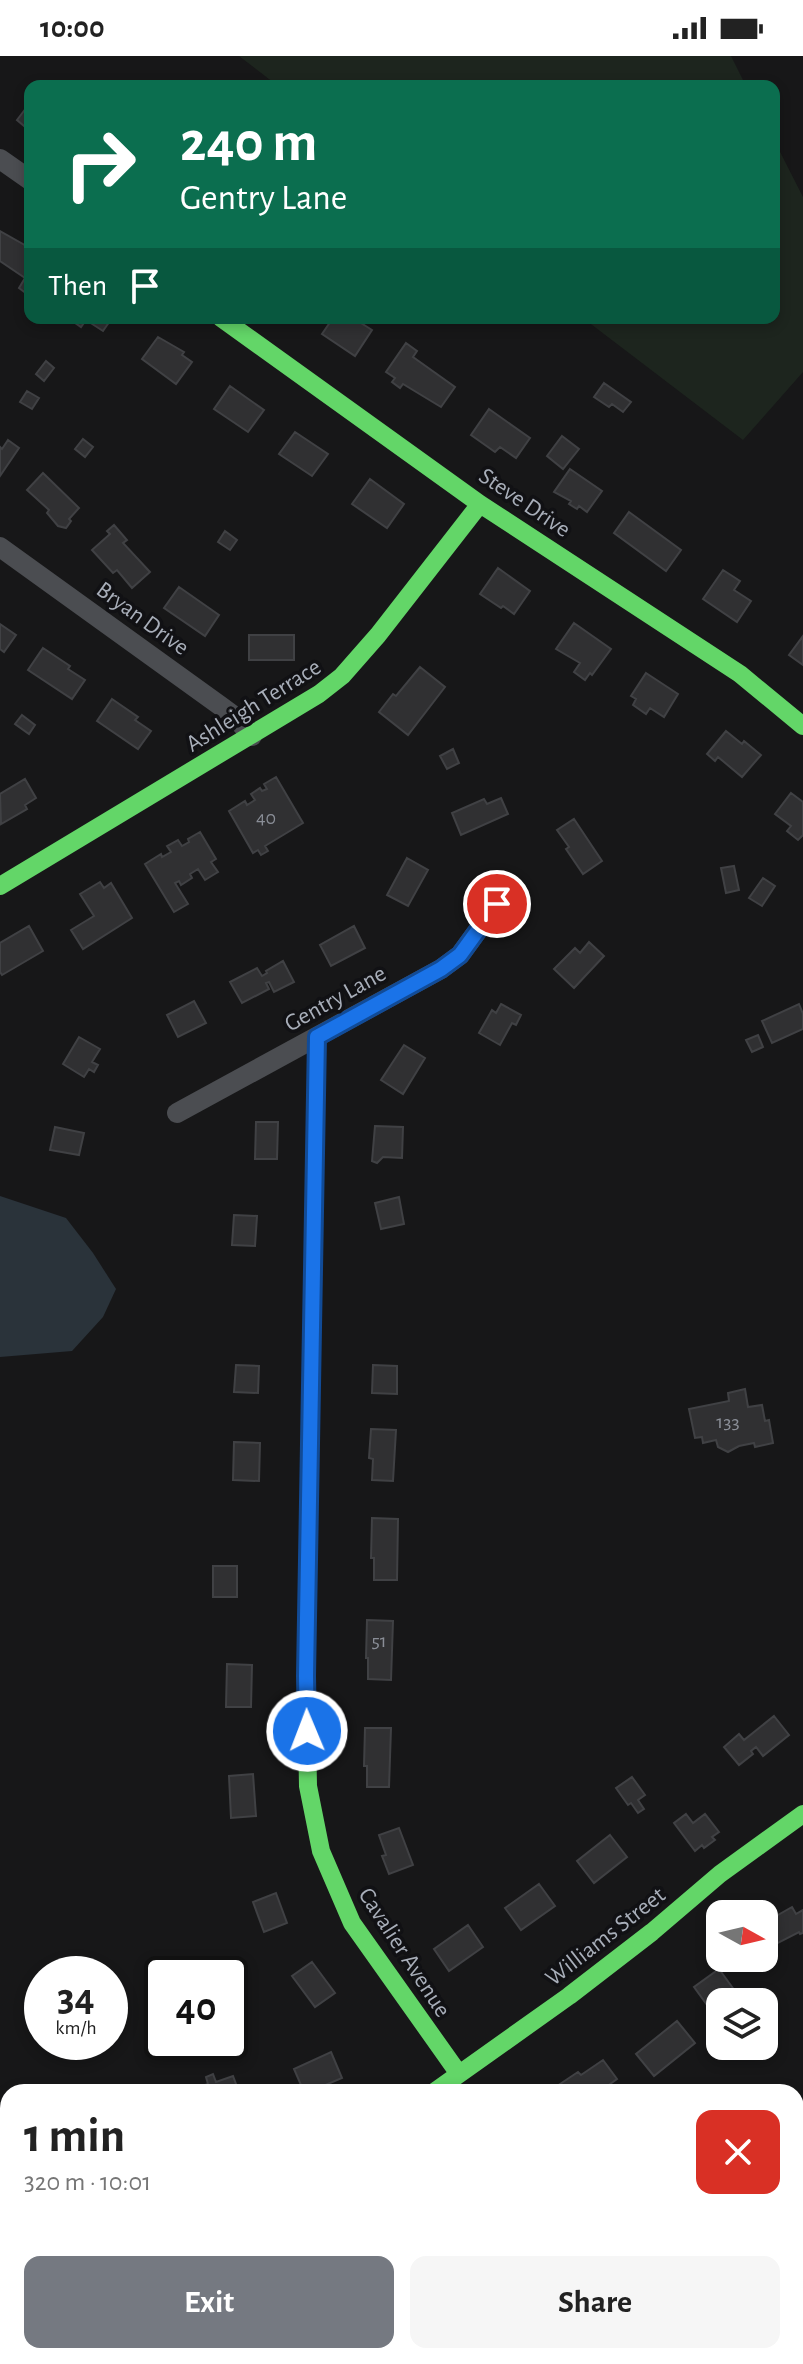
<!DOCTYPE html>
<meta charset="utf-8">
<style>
:root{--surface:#fff;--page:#f6f6f6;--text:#222;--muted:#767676;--accent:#757981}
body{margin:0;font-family:"Alegreya Sans",sans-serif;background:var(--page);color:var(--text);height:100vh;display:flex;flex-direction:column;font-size:30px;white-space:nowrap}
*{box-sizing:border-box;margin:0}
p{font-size:26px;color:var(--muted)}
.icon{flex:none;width:44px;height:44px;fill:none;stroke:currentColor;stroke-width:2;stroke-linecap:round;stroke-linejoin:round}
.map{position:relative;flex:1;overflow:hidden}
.drawer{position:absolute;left:0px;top:2028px;width:804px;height:280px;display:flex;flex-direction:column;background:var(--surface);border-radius:24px 24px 0 0;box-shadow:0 4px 12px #0003}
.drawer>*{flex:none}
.guide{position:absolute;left:24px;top:24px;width:756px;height:244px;border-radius:16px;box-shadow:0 4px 12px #0003;background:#0b6e4f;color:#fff;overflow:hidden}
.needle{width:52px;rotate:98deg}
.buttons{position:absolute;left:706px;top:1844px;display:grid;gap:16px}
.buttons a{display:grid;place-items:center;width:72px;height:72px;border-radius:16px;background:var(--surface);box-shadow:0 4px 12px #0003;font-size:40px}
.speed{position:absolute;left:24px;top:1900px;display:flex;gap:16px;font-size:40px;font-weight:700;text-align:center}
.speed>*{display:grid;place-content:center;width:104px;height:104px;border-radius:50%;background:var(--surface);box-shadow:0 4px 12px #0003;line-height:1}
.speed small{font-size:20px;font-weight:400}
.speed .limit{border:4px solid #111;border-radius:12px;background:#fff;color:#111}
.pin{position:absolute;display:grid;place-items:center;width:68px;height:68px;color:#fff;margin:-34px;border:4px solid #fff;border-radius:50%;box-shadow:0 2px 8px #0007}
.me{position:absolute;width:88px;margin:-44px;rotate:359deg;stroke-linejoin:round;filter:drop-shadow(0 0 6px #0008)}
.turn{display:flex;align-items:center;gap:28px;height:168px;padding:0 24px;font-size:36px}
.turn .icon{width:104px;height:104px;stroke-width:2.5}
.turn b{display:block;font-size:56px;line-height:68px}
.then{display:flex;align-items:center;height:76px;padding:0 24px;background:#0003;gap:16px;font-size:30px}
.round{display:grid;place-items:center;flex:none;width:84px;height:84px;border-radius:16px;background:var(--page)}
.overview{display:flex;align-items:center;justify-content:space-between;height:136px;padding:0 24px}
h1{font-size:48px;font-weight:600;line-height:60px}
.action{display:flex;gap:16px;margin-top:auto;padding:16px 24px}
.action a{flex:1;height:92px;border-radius:16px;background:var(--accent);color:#fff;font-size:32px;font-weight:600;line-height:92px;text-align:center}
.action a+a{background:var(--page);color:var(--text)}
.status{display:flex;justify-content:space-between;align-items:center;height:56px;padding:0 40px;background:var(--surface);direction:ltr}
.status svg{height:22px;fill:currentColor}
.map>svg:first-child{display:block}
.green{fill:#1d251e}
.water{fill:#2a333a}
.building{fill:#303032;stroke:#404144;stroke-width:2}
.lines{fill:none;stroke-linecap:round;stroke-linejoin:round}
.street{stroke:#4b4d51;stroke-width:20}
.fast{stroke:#63d668;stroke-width:18}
.slow{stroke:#ff974d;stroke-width:18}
.route-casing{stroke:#114b97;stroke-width:20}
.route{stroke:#1a73e8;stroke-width:14}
.labels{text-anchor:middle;stroke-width:7;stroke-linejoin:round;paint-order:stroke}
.number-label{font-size:20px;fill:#8a8e97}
.street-label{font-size:24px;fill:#a8aeb9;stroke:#111114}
</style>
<div class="status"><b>10:00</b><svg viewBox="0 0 49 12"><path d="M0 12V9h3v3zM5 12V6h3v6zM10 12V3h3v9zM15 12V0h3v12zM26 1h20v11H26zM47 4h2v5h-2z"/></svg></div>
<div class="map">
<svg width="803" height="2308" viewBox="0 0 803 2308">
<rect width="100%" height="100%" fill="#171718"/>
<path class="green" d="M 239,0 L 731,0 L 746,30 L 278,30 Z
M 774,84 L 803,141 L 803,316 L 743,384 L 583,262 L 774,262 Z"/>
<path class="water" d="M 0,1140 L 66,1162 L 93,1197 L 116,1233 L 103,1261 L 72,1295 L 0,1301 Z"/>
<path class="building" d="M 30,47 L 30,75 L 17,64 Z
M 0,175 L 30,192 L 30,235 L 27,238 L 19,232 L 25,222 L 0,205 Z
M 68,262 L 112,262 L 103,275 L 86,264 L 81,271 Z
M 333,262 L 353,262 L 372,274 L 355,300 L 322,278 Z
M 158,281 L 184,296 L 182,299 L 192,306 L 176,328 L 142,303 Z
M 406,287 L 417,295 L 413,301 L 455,331 L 441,351 L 403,328 L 400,332 L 392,326 L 395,322 L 386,316 Z
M 46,305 L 54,312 L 44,325 L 36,318 Z
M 604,327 L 631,346 L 623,356 L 612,348 L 609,351 L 594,341 Z
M 230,330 L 264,354 L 248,376 L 214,353 Z
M 27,335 L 39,342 L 32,353 L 20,346 Z
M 489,353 L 530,382 L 516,402 L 500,391 L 495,396 L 471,379 Z
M 295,376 L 328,398 L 312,420 L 279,398 Z
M 562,380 L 579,393 L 563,413 L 547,400 Z
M 83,383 L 93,391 L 85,401 L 75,393 Z
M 8,384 L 19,392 L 0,420 L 0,391 L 2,393 Z
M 570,413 L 602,435 L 587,456 L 579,450 L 577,453 L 569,448 L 571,445 L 554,436 Z
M 43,417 L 79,452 L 69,463 L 71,465 L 66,472 L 58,470 L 47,457 L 49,454 L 27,434 Z
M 370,423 L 404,448 L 387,472 L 352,448 Z
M 629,456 L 681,494 L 666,515 L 614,477 Z
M 114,469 L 127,484 L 123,487 L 150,516 L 132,532 L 117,514 L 113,517 L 92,494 L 110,478 L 107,475 Z
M 225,475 L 237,484 L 230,494 L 218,486 Z
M 498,512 L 530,535 L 514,558 L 503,550 L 501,552 L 480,538 Z
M 723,514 L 740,525 L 734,534 L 751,545 L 737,566 L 703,543 Z
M 179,531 L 219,559 L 205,580 L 164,552 Z
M 574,567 L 611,593 L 592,619 L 590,617 L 585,624 L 574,616 L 580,607 L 556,593 Z
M 0,568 L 16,579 L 4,596 L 0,593 Z
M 249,579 L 294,579 L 294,604 L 249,604 Z
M 803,580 L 803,609 L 789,599 Z
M 43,592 L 70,610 L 68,613 L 85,624 L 72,643 L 28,614 Z
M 420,611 L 445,631 L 408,679 L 379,656 L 393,638 L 396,640 Z
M 646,617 L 678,638 L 664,661 L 650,652 L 646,658 L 633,649 L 636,643 L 631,640 Z
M 112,643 L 138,661 L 135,664 L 151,675 L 138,693 L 97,665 Z
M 22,659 L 35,669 L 29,678 L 15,668 Z
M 726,675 L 742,688 L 744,685 L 761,699 L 742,721 L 718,701 L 715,705 L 707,698 Z
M 453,693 L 459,707 L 447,713 L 440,700 Z
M 276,721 L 303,767 L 265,790 L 268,795 L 261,799 L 258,794 L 253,797 L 229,755 L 245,745 L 247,749 L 255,744 L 251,738 L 260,732 L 262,735 L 267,733 L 264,728 Z
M 25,723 L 36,742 L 25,749 L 27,753 L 1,768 L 0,738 Z
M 791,737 L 803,746 L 803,779 L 798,784 L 787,775 L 791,770 L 775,758 Z
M 501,742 L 508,758 L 461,779 L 452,757 L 484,743 L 487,748 Z
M 574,763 L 602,805 L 583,818 L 566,793 L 569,791 L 557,774 Z
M 200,776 L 216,803 L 211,806 L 218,816 L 205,824 L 198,813 L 190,818 L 192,822 L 181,829 L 179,825 L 175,827 L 188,848 L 174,856 L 145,808 L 161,798 L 162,801 L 171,796 L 167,790 L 178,784 L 182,790 L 189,786 L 188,783 Z
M 407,802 L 428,814 L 408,850 L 387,839 Z
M 734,810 L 739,834 L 726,837 L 721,812 Z
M 763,822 L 775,830 L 762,850 L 749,842 Z
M 100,826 L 104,832 L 111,827 L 132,862 L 83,893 L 71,874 L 94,860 L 80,838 Z
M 29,870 L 43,895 L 2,919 L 0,916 L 0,887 Z
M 354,870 L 365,892 L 331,910 L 320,889 Z
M 589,886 L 604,900 L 574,932 L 554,913 L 575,892 L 580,897 Z
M 283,905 L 294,926 L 274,936 L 269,926 L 266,927 L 269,933 L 242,947 L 230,926 L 257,912 L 262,920 L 267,917 L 266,915 Z
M 194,945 L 206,967 L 178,981 L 167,959 Z
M 501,948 L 521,959 L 516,969 L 512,967 L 500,989 L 479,977 L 492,954 L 496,957 Z
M 799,948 L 803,958 L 803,973 L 772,987 L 762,965 Z
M 758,979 L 763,991 L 752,996 L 746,984 Z
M 79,981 L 100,993 L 92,1006 L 98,1009 L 94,1016 L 89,1013 L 84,1021 L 63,1008 Z
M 404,989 L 425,1002 L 403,1038 L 381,1024 Z
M 256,1066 L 278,1066 L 277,1103 L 255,1103 Z
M 375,1070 L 403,1071 L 402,1102 L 383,1101 L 377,1107 L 372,1105 Z
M 55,1071 L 84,1077 L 79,1099 L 50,1094 Z
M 399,1141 L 404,1168 L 381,1173 L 375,1147 Z
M 234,1159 L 257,1160 L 255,1190 L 232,1189 Z
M 236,1309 L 259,1310 L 258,1337 L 234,1336 Z
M 373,1309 L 397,1310 L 397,1338 L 372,1337 Z
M 745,1333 L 748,1351 L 762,1349 L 765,1365 L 769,1364 L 773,1387 L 755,1391 L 754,1387 L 739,1390 L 728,1396 L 718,1391 L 716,1384 L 703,1387 L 702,1381 L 695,1382 L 689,1353 L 729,1345 L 728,1337 Z
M 371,1373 L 396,1374 L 393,1425 L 372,1424 L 373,1403 L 369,1402 Z
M 234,1386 L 260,1387 L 259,1425 L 233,1424 Z
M 372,1462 L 398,1463 L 397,1524 L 374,1524 L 374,1502 L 371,1502 Z
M 213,1510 L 237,1510 L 237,1541 L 213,1541 Z
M 367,1564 L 393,1565 L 391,1624 L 368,1623 L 368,1602 L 366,1602 Z
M 227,1608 L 252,1609 L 251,1651 L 226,1651 Z
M 774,1660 L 789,1679 L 763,1700 L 756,1691 L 751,1695 L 753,1698 L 739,1709 L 724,1691 L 739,1678 L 744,1684 Z
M 365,1672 L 391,1672 L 389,1731 L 367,1731 L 367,1710 L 364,1710 Z
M 253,1718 L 256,1760 L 231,1762 L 229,1720 Z
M 632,1721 L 645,1739 L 638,1744 L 644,1753 L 638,1757 L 631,1747 L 628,1749 L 616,1732 Z
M 686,1758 L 693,1767 L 705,1758 L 719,1776 L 712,1781 L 715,1784 L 704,1792 L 702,1789 L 695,1795 L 674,1767 Z
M 399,1772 L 413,1809 L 389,1818 L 382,1800 L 386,1799 L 379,1779 Z
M 610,1779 L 627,1801 L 594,1827 L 577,1805 Z
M 539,1828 L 555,1850 L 521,1874 L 505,1852 Z
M 276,1837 L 287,1867 L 264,1876 L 253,1846 Z
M 792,1851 L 796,1858 L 803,1854 L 803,1877 L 800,1878 L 799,1876 L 774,1889 L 764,1867 Z
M 468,1869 L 483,1891 L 449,1915 L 434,1893 Z
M 312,1906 L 335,1937 L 315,1951 L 292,1920 Z
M 719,1913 L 735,1935 L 710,1953 L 694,1931 Z
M 677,1965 L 695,1987 L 654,2020 L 636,1998 Z
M 331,1996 L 342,2022 L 309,2036 L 304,2036 L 294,2013 Z
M 603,2004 L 617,2023 L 599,2036 L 556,2036 L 554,2032 L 578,2016 L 581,2019 Z
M 213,2018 L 216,2026 L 233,2020 L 239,2036 L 195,2036 L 194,2033 L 208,2028 L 206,2021 Z
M 796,2130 L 803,2130 L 803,2154 L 796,2154 Z
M 8,2156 L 8,2179 L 1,2182 L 0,2159 Z
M 721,2300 L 765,2300 L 746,2308 L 724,2308 Z"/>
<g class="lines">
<path class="street" d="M 0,103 L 30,124
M 0,491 L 222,651 L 234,660 L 252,680
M 177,1057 L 441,913 L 460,899 L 497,848
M 796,2214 L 803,2214
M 526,2308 L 544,2300"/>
<path class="fast" d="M 221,262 L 480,448 L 740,618 L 803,670
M 0,830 L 319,638 L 342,620 L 378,579 L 480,448
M 309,1439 L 306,1620 L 308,1730 L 321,1795 L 352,1867 L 459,2018
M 434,2036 L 569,1940 L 652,1876 L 720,1818 L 803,1758
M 0,2242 L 8,2239"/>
<path class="slow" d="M 309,1439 L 317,981"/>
</g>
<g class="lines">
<defs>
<path id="route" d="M 307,1675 L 306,1620 L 317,981 L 441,913 L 460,899 L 497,848"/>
</defs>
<use href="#route" class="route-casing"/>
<use href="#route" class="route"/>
</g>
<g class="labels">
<g class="number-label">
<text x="266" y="768">40</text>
<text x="728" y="1372">133</text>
<text x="379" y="1591">51</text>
</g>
<g class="street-label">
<text transform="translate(525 446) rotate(34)" y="8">Steve Drive</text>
<text transform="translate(143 562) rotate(36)" y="8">Bryan Drive</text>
<text transform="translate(253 649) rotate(-32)" y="8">Ashleigh Terrace</text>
<text transform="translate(335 942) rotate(-29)" y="8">Gentry Lane</text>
<text transform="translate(605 1880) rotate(-38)" y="8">Williams Street</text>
<text transform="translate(405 1896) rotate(57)" y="8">Cavalier Avenue</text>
</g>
</g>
</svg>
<div class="buttons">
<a><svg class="needle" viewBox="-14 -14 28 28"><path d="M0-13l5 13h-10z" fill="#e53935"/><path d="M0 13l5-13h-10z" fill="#767676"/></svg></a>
<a><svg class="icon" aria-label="layers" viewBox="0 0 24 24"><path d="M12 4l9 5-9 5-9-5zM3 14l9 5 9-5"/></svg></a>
</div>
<div class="speed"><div>34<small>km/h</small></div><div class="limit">40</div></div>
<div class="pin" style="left:497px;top:848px;background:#d93025"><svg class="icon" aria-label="arrive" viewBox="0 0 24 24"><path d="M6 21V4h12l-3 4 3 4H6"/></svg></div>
<svg class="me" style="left:307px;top:1675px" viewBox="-20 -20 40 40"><circle r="17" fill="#1a73e8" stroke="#fff" stroke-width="3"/><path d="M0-11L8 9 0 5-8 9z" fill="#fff"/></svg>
<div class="guide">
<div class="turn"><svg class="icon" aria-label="right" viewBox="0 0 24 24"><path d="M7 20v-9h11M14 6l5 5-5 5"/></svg><div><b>240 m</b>Gentry Lane</div></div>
<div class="then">Then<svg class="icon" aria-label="arrive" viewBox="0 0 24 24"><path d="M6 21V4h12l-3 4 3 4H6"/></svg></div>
</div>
<section class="drawer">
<div class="overview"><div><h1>1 min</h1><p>320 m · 10:01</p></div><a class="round" style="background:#d93025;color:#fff"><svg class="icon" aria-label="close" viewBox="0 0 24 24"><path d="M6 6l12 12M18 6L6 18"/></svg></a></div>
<div class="action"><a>Exit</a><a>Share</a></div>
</section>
</div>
